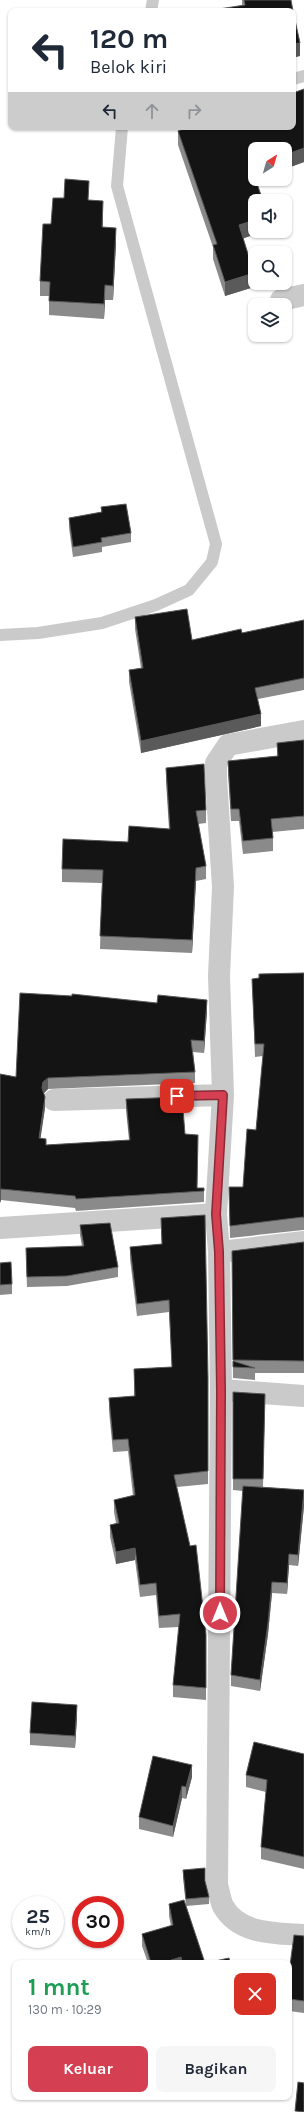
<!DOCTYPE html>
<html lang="id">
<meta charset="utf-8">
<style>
:root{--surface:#fff;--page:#f6f6f7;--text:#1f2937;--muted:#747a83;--accent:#d44052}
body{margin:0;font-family:Karla,sans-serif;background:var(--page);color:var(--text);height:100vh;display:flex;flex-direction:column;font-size:15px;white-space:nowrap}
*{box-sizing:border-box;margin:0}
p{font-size:13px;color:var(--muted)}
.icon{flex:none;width:22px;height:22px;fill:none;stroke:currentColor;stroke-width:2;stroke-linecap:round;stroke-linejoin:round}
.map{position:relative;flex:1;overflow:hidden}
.sheet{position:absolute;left:12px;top:1960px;width:280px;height:140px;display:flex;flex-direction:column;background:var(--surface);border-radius:8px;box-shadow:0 1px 3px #0004}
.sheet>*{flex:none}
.guide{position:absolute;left:8px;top:8px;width:288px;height:122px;border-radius:8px;box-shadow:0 1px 3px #0004;background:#fff;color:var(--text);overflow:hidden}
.needle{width:26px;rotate:37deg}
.controls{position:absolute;left:248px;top:142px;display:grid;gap:8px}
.controls a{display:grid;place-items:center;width:44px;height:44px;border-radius:8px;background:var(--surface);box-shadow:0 1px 3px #0004;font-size:20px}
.speed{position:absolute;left:12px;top:1896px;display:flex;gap:8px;font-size:20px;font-weight:700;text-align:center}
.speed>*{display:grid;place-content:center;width:52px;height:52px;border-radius:50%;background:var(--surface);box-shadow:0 1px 3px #0004;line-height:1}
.speed small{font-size:10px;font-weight:400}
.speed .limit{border:6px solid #d22;background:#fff;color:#111}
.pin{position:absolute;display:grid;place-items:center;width:34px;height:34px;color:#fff;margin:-17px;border-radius:8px;box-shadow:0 2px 6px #0006}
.me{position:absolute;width:44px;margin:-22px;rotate:0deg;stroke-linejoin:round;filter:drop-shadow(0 0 3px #0008)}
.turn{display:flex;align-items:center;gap:14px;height:84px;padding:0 16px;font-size:18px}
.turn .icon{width:52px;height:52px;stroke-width:2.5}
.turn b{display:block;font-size:28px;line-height:34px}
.lanes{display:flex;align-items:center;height:38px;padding:0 16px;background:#0003;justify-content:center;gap:20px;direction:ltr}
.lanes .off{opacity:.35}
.round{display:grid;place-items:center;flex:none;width:42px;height:42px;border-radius:8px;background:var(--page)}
.headline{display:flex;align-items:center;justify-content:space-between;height:68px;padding:0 16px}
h1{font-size:24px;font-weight:700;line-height:30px;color:#1e9e55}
.button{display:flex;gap:8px;margin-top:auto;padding:8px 16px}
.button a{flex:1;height:46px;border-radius:8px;background:var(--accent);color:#fff;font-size:16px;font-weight:700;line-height:46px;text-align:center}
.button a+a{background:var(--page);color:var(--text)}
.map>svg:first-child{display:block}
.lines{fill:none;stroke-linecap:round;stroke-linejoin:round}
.service{stroke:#cacaca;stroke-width:12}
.minor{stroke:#cacaca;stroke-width:22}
.wall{fill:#8a8a8a}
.shaded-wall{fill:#5a5a5a}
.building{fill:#141414;stroke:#5a5a5a}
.route-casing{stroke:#8a2a35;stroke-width:10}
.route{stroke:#d44052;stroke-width:7}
</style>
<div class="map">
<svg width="304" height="2112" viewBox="0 0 304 2112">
<rect width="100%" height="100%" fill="#fff"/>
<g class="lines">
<path class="service" d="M 151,11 L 153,0
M 293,79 L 304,76
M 0,635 L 38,633 L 102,623 L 156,605 L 189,590 L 212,562 L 216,544 L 117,186 L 122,127"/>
<path class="minor" d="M 281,300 L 304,295
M 54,1100 L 223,1095
M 216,1214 L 219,1252 L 221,1390 L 304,1396
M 0,1228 L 216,1214 L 223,1095 L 219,976 L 223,887 L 216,778 L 216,763 L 228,745 L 304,731
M 220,1252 L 304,1242
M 221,1390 L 217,1885 C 219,1891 220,1900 223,1906 C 239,1935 276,1933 304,1935"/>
</g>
<path class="wall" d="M 242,0 L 291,0 L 242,5 Z
M 304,89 L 304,162 L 285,169 L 255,149 L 243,238 L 254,287 L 225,296 L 213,259 L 213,247 L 178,145 L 178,131 Z
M 89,200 L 103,215 L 103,227 L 116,243 L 113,300 L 105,300 L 104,319 L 49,315 L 49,296 L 40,296 L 40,281 L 51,224 Z
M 101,507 L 131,533 L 131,542 L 102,547 L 102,552 L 73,557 L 69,528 L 69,518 L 101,512 Z
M 135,617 L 192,640 L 242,633 L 304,620 L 304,690 L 258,699 L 261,726 L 141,753 L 129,682 L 129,670 L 141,668 L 135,629 Z
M 304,740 L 304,829 L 272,832 L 273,838 L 273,851 L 243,854 L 239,821 L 231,821 L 228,774 L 228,761 L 277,756 L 277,743 Z
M 166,768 L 206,810 L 206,823 L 198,824 L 206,866 L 206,879 L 196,881 L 192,953 L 100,949 L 102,883 L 62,882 L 62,869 L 128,842 L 169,829 L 166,781 Z
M 304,973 L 304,1230 L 303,1230 L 230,1238 L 229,1187 L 243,1187 L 256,1130 L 263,1056 L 255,1057 L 252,979 L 259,978 L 259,974 Z
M 207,1011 L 204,1053 L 193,1052 L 195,1072 L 195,1083 L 48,1089 L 44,1093 L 45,1108 L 40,1138 L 46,1145 L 129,1140 L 126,1110 L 126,1099 L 185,1134 L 198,1146 L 197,1188 L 204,1188 L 204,1202 L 76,1211 L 75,1208 L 1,1200 L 0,1203 L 0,1074 L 16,1077 Z
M 161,1218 L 208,1378 L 208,1484 L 177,1487 L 206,1635 L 206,1700 L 173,1697 L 173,1685 L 179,1627 L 159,1628 L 156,1595 L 140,1597 L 135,1560 L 116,1564 L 110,1537 L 110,1525 L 116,1523 L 114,1512 L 114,1500 L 133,1496 L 128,1451 L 113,1452 L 109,1411 L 109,1398 L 134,1396 L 134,1369 L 172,1367 L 169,1312 L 137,1316 L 130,1259 L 130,1247 L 162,1244 Z
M 80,1225 L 118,1267 L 118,1277 L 67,1286 L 27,1287 L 26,1258 L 82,1246 L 80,1235 Z
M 304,1242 L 304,1373 L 255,1373 L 255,1380 L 233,1378 L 232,1251 Z
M 0,1263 L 12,1284 L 12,1294 L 0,1295 Z
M 233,1392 L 265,1394 L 263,1487 L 304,1490 L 304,1506 L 298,1566 L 289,1565 L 287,1594 L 272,1593 L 268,1634 L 260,1691 L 231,1686 L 231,1675 L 243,1491 L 233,1490 Z
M 77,1717 L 75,1748 L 30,1745 L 30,1733 Z
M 304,1754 L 304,1869 L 261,1859 L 261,1847 L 266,1792 L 246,1787 L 246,1775 Z
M 192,1777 L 186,1799 L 182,1798 L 173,1837 L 139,1829 L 139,1817 Z
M 183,1870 L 205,1881 L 209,1897 L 209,1904 L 186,1906 L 183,1877 Z
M 169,1904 L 205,1963 L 148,1963 L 142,1946 L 142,1934 L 171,1926 L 169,1916 Z
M 304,1936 L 304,2013 L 289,2011 L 289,1973 Z"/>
<path class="shaded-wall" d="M 300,43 L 300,56 L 293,58 L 293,44 Z
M 304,148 L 304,162 L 285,169 L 285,155 Z
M 255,165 L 255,179 L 251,166 Z
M 103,201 L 103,215 L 102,242 L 102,227 Z
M 255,220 L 255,231 L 265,231 L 239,240 L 239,225 Z
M 116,228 L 116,243 L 113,300 L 113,286 Z
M 254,273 L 254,287 L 225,296 L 225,282 Z
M 105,285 L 105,300 L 104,319 L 104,304 Z
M 261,714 L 261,726 L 141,753 L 141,741 Z
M 196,868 L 196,881 L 192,953 L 192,940 Z
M 207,1000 L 207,1011 L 204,1053 L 204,1041 Z
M 48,1078 L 48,1089 L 43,1094 L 42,1088 L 43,1082 Z
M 45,1097 L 45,1108 L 39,1149 L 39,1138 Z
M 1,1189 L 1,1200 L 0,1203 L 0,1192 Z
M 304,1495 L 304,1506 L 298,1566 L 298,1555 Z
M 135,1548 L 135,1560 L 116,1564 L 116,1552 Z
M 289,1554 L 289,1565 L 287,1594 L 287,1583 Z
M 272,1582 L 272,1593 L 268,1634 L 260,1691 L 260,1680 Z
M 77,1705 L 77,1717 L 75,1748 L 75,1736 Z
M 192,1765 L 192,1777 L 186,1799 L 186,1787 Z
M 182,1786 L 182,1798 L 173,1837 L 173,1826 Z
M 181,1957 L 181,1963 L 162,1963 Z"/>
<path class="building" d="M 244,0 L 291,0 L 293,11 L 206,11 L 245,5 Z
M 293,11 L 300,43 L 293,44 Z
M 304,89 L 304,148 L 285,155 L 285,149 L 255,149 L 255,165 L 251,166 L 263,201 L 255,201 L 255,220 L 239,225 L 254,273 L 225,282 L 213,245 L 217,244 L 178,131 L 189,127 L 293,127 L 293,93 Z
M 65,179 L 89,181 L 88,200 L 103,201 L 102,227 L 116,228 L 113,286 L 105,285 L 104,304 L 49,301 L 50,282 L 40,281 L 43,224 L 51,224 L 53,198 L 64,198 Z
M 126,504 L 131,533 L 101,538 L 102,542 L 73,547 L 69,518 L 102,512 L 101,507 Z
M 187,609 L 192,640 L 241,629 L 242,633 L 304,620 L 304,678 L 255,688 L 261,714 L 141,741 L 129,670 L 143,668 L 135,617 Z
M 304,740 L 304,816 L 271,819 L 273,838 L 243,841 L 239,809 L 231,809 L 228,761 L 278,756 L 277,743 Z
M 204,764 L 206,810 L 196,811 L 206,866 L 196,868 L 192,940 L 100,936 L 103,870 L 62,869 L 63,839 L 128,842 L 129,826 L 170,829 L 166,768 Z
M 304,973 L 304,1218 L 303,1217 L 230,1226 L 229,1187 L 243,1187 L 247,1129 L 256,1130 L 264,1044 L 255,1044 L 252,979 L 259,978 L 259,974 Z
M 20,993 L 72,996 L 72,994 L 157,1003 L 158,995 L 207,1000 L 204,1041 L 191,1040 L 195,1072 L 48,1078 L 43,1082 L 42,1088 L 45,1097 L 39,1138 L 46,1139 L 46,1145 L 130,1140 L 126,1099 L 182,1097 L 185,1134 L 198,1135 L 197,1188 L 204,1188 L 204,1191 L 76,1199 L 75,1196 L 1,1189 L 0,1192 L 0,1074 L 16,1077 Z
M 205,1215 L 208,1378 L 208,1471 L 174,1475 L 190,1546 L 196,1545 L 206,1635 L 206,1688 L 173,1685 L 180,1614 L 159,1616 L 156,1583 L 140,1585 L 135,1548 L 116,1552 L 110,1525 L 119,1523 L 114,1500 L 135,1495 L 128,1439 L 113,1440 L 109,1398 L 135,1396 L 134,1369 L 172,1367 L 169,1300 L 137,1304 L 130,1247 L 162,1244 L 161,1218 Z
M 110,1223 L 118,1267 L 67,1276 L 27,1277 L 26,1248 L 84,1246 L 80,1225 Z
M 304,1242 L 304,1361 L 233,1360 L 232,1251 Z
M 11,1262 L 12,1284 L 0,1285 L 0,1263 Z
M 233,1361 L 255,1368 L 233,1367 Z
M 233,1392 L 265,1394 L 263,1479 L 233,1479 Z
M 243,1486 L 304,1490 L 298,1555 L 289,1554 L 287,1583 L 272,1582 L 268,1623 L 260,1680 L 231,1675 Z
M 32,1702 L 77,1705 L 75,1736 L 30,1733 Z
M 254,1742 L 304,1754 L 304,1857 L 261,1847 L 267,1780 L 246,1775 Z
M 153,1756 L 192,1765 L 186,1787 L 182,1786 L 173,1826 L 139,1817 Z
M 205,1868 L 205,1881 L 209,1897 L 186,1899 L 183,1870 Z
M 184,1900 L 205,1963 L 182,1963 L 181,1957 L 162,1963 L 151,1963 L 142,1934 L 173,1925 L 169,1904 Z
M 294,1935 L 304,1936 L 304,2001 L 289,1999 L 289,1973 Z
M 229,1958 L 230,1963 L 206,1963 Z
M 298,2082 L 304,2083 L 304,2112 L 295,2111 Z"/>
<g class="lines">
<defs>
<path id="route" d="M 177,1096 L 223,1095 L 216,1214 L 219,1252 L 221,1390 L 220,1613"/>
</defs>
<use href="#route" class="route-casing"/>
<use href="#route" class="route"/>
</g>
</svg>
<div class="controls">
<a><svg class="needle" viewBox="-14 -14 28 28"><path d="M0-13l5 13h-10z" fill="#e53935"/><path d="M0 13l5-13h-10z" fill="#747a83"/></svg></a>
<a><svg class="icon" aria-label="sound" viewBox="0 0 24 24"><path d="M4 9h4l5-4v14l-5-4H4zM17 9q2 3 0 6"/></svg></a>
<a><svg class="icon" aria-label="search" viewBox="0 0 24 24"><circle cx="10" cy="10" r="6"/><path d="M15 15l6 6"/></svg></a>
<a><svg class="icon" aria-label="layers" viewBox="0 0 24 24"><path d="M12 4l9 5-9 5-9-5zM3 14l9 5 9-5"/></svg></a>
</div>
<div class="speed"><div>25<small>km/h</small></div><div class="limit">30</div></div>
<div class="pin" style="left:177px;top:1096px;background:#d93025"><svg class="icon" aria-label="arrive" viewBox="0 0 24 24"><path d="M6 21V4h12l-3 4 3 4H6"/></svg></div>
<svg class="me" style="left:220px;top:1613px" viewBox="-20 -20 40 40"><circle r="17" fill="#d44052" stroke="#fff" stroke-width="3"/><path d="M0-11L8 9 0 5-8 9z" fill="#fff"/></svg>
<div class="guide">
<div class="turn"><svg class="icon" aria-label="left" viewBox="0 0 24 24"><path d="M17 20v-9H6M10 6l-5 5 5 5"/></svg><div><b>120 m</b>Belok kiri</div></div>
<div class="lanes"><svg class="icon" aria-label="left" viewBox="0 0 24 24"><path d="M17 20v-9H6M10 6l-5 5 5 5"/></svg><svg class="icon off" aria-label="ahead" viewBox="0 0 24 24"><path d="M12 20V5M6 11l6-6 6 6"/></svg><svg class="icon off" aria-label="right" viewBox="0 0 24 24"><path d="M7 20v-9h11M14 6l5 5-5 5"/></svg></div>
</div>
<section class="sheet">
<div class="headline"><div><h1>1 mnt</h1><p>130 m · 10:29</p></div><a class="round" style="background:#d93025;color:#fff"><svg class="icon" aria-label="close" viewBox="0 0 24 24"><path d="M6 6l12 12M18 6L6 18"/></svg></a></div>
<div class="button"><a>Keluar</a><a>Bagikan</a></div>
</section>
</div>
